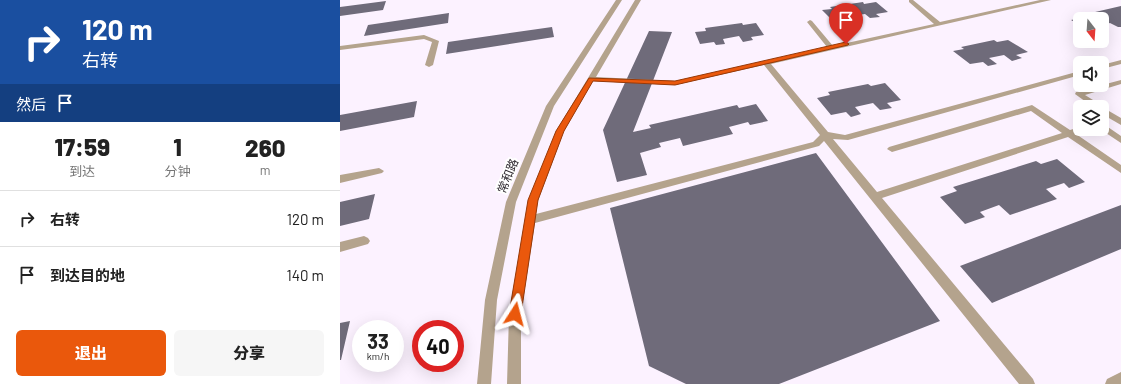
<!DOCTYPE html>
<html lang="zh">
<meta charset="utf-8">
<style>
:root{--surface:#fff;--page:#f6f6f6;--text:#222;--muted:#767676;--line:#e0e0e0;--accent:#ea580c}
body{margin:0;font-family:Barlow,"Noto Sans SC",sans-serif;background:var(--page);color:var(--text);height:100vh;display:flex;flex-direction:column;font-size:15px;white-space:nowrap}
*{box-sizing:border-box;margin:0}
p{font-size:13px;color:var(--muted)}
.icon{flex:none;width:22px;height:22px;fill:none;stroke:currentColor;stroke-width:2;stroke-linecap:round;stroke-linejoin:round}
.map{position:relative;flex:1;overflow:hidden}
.drawer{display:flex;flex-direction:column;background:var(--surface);width:340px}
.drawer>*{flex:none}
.top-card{background:#1a4fa0;color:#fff;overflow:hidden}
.needle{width:26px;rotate:163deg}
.fabs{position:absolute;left:733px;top:12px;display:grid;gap:8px}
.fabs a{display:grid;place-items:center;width:36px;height:36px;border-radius:6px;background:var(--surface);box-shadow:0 4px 16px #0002;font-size:20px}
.speed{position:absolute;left:12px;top:320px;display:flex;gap:8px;font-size:20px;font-weight:700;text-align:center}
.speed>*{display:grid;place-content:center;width:52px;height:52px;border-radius:50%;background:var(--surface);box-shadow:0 4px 16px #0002;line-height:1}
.speed small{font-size:10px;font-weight:400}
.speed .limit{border:6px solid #d22;background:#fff;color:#111}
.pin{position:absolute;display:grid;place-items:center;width:34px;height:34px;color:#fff;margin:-41px -17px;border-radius:50% 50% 50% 0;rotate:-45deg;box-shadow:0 0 4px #0007}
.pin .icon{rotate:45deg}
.me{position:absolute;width:44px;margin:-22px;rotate:9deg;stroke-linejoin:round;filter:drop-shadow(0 0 3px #0008)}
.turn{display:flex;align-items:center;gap:14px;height:84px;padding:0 16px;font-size:18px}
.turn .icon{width:52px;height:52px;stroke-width:2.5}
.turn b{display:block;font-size:28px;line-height:34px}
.then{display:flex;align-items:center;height:38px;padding:0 16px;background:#0003;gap:8px;font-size:15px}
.eta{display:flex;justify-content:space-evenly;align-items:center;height:68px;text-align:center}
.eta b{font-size:24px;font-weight:800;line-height:28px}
.primary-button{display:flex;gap:8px;margin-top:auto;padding:8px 16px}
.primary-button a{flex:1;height:46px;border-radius:6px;background:var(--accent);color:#fff;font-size:16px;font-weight:800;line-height:46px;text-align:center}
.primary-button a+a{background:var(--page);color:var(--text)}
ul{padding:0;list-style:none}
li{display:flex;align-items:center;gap:12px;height:56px;padding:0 16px;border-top:1px solid var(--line)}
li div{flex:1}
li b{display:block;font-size:15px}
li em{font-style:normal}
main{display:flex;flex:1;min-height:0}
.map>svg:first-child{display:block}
.building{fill:#6f6b7a}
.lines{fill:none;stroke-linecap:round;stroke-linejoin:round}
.minor{fill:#b4a38d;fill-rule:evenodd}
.route{fill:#ea580c;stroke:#983908}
.labels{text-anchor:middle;stroke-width:4;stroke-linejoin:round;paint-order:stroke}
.street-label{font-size:12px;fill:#2f2a30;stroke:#fff}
</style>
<main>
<section class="drawer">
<div class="top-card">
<div class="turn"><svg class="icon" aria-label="right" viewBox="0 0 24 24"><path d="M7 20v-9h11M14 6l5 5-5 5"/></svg><div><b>120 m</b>右转</div></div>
<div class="then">然后<svg class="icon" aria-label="arrive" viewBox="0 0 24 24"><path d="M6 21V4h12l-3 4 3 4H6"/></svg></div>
</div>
<div class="eta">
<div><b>17:59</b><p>到达</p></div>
<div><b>1</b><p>分钟</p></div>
<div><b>260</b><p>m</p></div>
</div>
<ul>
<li><svg class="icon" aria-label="right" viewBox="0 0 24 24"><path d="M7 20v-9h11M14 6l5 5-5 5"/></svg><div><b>右转</b></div><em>120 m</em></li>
<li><svg class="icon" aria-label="arrive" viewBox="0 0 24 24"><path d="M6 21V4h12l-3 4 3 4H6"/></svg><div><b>到达目的地</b></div><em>140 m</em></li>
</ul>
<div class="primary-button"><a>退出</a><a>分享</a></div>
</section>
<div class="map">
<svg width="781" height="384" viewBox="0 0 781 384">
<rect width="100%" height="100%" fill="#fcf2ff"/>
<path class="building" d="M 46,1 L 43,10 L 0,16 L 0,7 Z
M 523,2 L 524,4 L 536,2 L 548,12 L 536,14 L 540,17 L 530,18 L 525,14 L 511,16 L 515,20 L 507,22 L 504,19 L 492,20 L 482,10 L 492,9 L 490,7 Z
M 781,6 L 781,27 L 778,27 L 770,23 L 762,25 L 762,19 L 740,19 L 740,25 L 731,20 L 741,18 L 738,16 Z
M 109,13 L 108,23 L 24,36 L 28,25 Z
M 402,23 L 403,25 L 416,23 L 424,35 L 411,37 L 413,40 L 403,42 L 399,36 L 383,39 L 385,44 L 376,45 L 374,42 L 360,44 L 355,32 L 366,31 L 365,28 Z
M 212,27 L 214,37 L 106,54 L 108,42 Z
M 309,31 L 332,32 L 293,132 L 311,128 L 309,125 L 397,105 L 399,108 L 416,104 L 428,121 L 410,125 L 408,122 L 389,127 L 393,134 L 343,146 L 340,138 L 319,143 L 321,147 L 300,153 L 307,175 L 277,182 L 263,130 Z
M 654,40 L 657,42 L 668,40 L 688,52 L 676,55 L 682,58 L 672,61 L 664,55 L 649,58 L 657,64 L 648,66 L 643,62 L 630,64 L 613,51 L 624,49 L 621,47 Z
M 545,83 L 561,100 L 547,103 L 552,108 L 540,110 L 533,103 L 515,107 L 521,114 L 511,117 L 506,112 L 491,115 L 477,98 L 490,95 L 488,92 L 528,84 L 531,86 Z
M 77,101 L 74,117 L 0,131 L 0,115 Z
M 476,153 L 600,321 L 439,384 L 346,384 L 309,366 L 270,208 Z
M 717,159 L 745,182 L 729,188 L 724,183 L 706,189 L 717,199 L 670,215 L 659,205 L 640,212 L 645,217 L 625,224 L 600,197 L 617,191 L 613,187 L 696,161 L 701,164 Z
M 35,194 L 29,219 L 0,226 L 0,202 Z
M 781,205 L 781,249 L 652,303 L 620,266 Z
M 10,321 L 1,360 L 0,360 L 0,323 Z"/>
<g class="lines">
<path class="minor" d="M 276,0 L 282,0 L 214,106 L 176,202 L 157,300 L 151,384 L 137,384 L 145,300 L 166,202 L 206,106 Z
M 295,0 L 301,0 L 256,77 L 335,81 L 487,47 L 467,22 L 470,20 L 472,21 L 493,46 L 594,24 L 569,2 L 569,0 L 573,0 L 600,22 L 700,0 L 711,0 L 431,64 L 488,132 L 505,135 L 740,71 L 740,75 L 508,140 L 493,139 L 537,192 L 722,133 L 691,111 L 552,152 L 547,149 L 549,147 L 692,105 L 730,130 L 740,127 L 740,129 L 747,129 L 746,131 L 736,134 L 781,165 L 781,173 L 728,137 L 542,198 L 693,379 L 695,384 L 679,384 L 484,141 L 479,146 L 195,223 L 181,314 L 181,384 L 167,384 L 169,314 L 188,201 L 216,131 ZM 424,65 L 480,135 L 473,142 L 196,214 L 198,201 L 224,131 L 253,81 L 335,85 Z
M 84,35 L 99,41 L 93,65 L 89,67 L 85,65 L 92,42 L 84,39 L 0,50 L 0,46 Z
M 781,60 L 781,64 L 762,69 L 762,65 Z
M 781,80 L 781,84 L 745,95 L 761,105 L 762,107 L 753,107 L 735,94 L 736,92 Z
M 762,107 L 781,118 L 781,125 L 762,114 Z
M 762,123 L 781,136 L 781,143 L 760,129 L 762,129 Z
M 39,168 L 44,171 L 42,173 L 0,183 L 0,175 Z
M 24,236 L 28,238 L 30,241 L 28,244 L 0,252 L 0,242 Z
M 781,372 L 781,384 L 765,384 L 767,379 Z"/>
</g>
<path class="route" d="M 506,42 L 509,44 L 508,45 L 335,85 L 253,81 L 224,131 L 198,200 L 181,314 L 179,318 L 175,319 L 171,318 L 169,314 L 188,200 L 216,131 L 249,78 L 335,81 Z"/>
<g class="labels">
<g class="street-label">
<text transform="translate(168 176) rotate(-68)" y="4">常和路</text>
</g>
</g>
</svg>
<div class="fabs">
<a><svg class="needle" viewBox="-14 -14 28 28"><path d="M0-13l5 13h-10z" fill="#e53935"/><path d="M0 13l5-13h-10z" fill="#767676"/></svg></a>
<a><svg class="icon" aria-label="sound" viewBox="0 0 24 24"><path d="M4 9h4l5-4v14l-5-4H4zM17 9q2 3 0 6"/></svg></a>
<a><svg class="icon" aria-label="layers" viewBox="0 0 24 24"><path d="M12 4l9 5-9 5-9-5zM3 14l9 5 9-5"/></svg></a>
</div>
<div class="speed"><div>33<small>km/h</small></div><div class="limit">40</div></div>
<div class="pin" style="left:506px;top:44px;background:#d93025"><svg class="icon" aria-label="arrive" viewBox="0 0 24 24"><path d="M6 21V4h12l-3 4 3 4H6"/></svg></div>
<svg class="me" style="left:175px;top:314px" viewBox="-20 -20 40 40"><path d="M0-17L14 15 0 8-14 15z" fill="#ea580c" stroke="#fff" stroke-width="4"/></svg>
</div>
</main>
